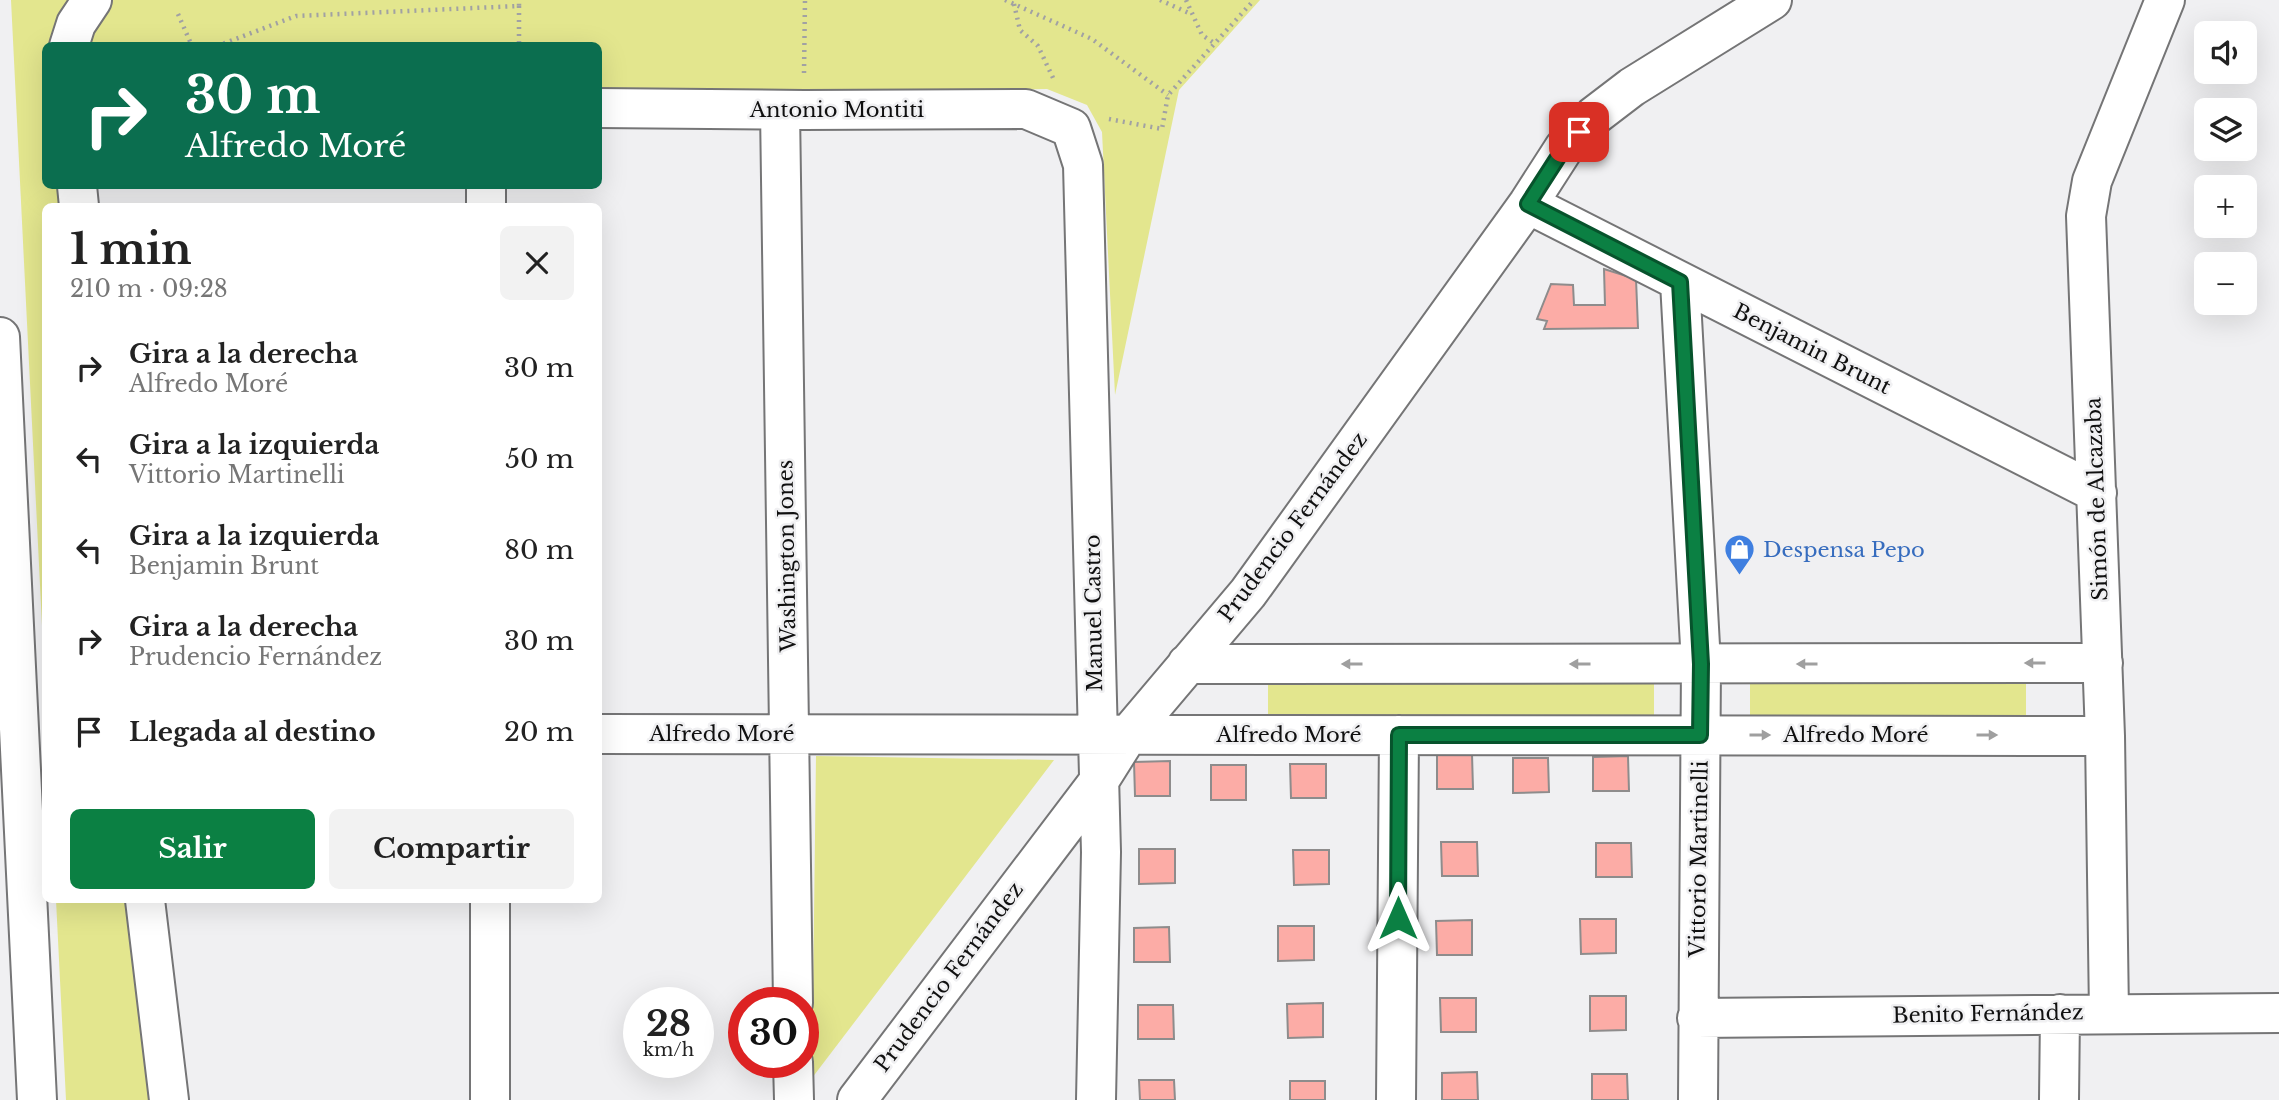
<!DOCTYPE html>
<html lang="es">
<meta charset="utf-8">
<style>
:root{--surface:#fff;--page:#f2f2f2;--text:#222;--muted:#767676;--accent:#0b8043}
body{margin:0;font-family:"Libre Baskerville",serif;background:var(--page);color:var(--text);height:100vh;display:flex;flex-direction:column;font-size:26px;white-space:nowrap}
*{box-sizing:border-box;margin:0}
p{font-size:23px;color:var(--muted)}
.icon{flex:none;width:38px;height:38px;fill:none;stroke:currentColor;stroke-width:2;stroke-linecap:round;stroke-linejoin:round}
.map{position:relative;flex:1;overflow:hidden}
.side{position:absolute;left:42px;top:203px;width:560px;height:700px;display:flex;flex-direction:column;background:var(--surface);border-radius:10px;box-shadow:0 7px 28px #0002}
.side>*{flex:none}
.guide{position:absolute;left:42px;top:42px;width:560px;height:147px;border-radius:10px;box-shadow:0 7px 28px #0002;background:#0b6e4f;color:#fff;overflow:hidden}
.controls{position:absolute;left:2194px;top:21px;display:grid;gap:14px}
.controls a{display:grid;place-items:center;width:63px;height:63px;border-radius:10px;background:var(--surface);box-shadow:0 7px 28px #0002;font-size:35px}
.speed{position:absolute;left:623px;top:987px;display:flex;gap:14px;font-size:35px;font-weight:700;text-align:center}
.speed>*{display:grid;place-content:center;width:91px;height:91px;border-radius:50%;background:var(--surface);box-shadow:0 7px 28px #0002;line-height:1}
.speed small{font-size:18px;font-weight:400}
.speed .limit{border:10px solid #d22;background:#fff;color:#111}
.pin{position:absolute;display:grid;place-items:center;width:60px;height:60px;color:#fff;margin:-30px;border-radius:14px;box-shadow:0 4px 10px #0006}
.me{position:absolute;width:77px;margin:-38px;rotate:0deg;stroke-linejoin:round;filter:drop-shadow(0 0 5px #0008)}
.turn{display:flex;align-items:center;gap:24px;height:147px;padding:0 28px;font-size:32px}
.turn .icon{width:91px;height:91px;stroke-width:2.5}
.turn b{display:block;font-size:49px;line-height:60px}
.round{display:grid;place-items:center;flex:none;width:74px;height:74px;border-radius:10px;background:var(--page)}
.head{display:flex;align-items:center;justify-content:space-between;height:119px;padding:0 28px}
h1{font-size:42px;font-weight:700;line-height:52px}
.action{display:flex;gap:14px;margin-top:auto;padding:14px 28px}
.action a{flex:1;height:80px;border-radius:10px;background:var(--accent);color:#fff;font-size:28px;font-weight:700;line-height:80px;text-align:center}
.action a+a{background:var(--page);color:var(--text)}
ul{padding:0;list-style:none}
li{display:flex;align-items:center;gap:21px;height:91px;padding:0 28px}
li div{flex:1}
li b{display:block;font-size:26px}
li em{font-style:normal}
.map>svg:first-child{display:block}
.green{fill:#e3e68e}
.building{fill:#fcaca6;stroke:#8e8c8c;stroke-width:2}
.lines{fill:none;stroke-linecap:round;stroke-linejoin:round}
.minor-casing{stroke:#757576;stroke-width:42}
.major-casing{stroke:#757576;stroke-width:42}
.path{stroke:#a1a1a3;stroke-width:4.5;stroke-dasharray:2 5;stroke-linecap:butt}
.minor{stroke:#fff;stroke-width:38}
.major{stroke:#fff;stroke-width:38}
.oneway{fill:#9f9f9f}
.route-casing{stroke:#07532c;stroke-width:18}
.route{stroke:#0b8043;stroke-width:12}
.labels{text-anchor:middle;stroke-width:5;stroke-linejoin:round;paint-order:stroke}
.street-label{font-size:21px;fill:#101010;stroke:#f0f0f2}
.shop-label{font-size:21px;fill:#366cbe;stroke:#f0f0f2;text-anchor:start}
</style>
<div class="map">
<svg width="2279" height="1100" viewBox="0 0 2279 1100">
<rect width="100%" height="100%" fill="#f0f0f2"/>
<path class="green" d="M 11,0 L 76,0 L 56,45 L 46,46 L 46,186 L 62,186 L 64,206 L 46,206 L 45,686 Z
M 111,0 L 1260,0 L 1179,90 L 1115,395 L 1102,132 L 1087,105 L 1047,89 L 756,94 L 599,93 L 598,46 L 82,46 Z
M 1654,682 L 1654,715 L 1268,718 L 1268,684 Z
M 1750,682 L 2026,684 L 2026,717 L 1750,715 Z
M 816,756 L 1054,760 L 812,1078 Z
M 56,900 L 131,900 L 151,1100 L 66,1100 Z"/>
<path class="building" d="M 1604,269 L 1636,279 L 1638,328 L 1544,329 L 1547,321 L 1537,319 L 1551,284 L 1573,285 L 1574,305 L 1605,305 Z
M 1437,754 L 1472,754 L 1473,789 L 1437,789 Z
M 1628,756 L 1629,791 L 1593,791 L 1593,757 Z
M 1513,758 L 1548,758 L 1549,792 L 1513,793 Z
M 1170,761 L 1170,796 L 1135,796 L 1134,762 Z
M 1290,764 L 1326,764 L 1326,798 L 1291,798 Z
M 1211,765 L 1246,765 L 1246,800 L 1211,800 Z
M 1441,842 L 1477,842 L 1478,876 L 1442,876 Z
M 1596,843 L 1631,843 L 1632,877 L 1596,877 Z
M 1139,849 L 1175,849 L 1175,883 L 1139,884 Z
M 1293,850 L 1329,850 L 1329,884 L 1294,885 Z
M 1580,919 L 1616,919 L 1616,953 L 1581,954 Z
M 1472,920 L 1472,955 L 1437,955 L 1436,921 Z
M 1278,926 L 1314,926 L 1314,960 L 1278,961 Z
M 1169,927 L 1170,962 L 1134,962 L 1134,928 Z
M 1590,996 L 1626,996 L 1626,1030 L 1590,1031 Z
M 1440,998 L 1476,998 L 1476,1032 L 1441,1032 Z
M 1323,1003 L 1323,1037 L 1288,1038 L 1287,1004 Z
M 1138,1005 L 1173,1005 L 1174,1039 L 1138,1039 Z
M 1477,1072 L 1478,1100 L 1442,1100 L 1442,1073 Z
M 1592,1074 L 1627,1074 L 1628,1100 L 1592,1100 Z
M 1139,1080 L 1174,1080 L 1175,1100 L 1140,1100 Z
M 1290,1081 L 1325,1081 L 1325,1100 L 1290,1100 Z"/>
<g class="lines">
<defs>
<path id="minor" d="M 69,46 L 76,24 L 92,0
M 598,108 L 804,110 L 1026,109 L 1071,128 L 1083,165 L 1101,852 L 1096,1100
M 780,110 L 793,1003
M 77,186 L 79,206
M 486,186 L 486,206
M 1528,204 L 2097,493
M 1680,282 L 1701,664 L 1698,1100
M 1187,664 L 2103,663
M 598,734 L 2105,736
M 145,900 L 169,1100
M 2109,1013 L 2105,736 L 2086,216 L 2092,181 L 2165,0
M 1697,1018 L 2279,1013
M 793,1062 L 794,1100
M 490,1100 L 490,900
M 857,1100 L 1099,781 L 1128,735 L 1248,593 L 1528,204 L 1564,148 L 1594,116 L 1632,87 L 1772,0
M 1396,1100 L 1399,735
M 2059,1100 L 2060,1014"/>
<path id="major" d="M 0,337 L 37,1100"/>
</defs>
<use href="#minor" class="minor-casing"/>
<use href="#major" class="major-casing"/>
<path class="path" d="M 1005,0 L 1092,39 L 1168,95
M 1160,0 L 1191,14
M 1186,0 L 1202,35 L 1214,43
M 1014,4 L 1020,30 L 1038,46 L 1054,80
M 519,6 L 519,46
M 178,14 L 192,46
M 217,46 L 296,16 L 519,6 L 519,0
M 804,73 L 805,0
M 1109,119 L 1162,129 L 1168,95 L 1254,0"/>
<use href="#minor" class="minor"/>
<use href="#major" class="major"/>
</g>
<defs><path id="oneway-solid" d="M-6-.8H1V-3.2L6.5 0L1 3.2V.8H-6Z" transform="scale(1.75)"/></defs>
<g class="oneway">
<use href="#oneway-solid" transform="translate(2035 663) rotate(180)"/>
<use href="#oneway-solid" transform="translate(1352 664) rotate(-180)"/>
<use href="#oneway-solid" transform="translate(1580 664) rotate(-180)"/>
<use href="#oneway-solid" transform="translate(1807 664) rotate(180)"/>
<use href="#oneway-solid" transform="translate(1760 735)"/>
<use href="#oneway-solid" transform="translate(1987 735)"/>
</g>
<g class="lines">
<defs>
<path id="route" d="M 1398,918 L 1399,735 L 1700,735 L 1701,664 L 1680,282 L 1528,204 L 1564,148 L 1579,132"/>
</defs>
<use href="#route" class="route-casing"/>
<use href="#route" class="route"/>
</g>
<defs>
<symbol id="shop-pin" viewBox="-11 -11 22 30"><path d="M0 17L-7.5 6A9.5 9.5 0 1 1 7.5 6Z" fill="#3f7fe0" stroke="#f0f0f2"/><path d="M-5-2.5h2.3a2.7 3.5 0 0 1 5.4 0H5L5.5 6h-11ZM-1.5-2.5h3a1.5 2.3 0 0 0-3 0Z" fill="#fff"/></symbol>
</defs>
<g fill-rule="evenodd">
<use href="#shop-pin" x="1722" y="532" width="35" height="47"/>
</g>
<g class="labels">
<g class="street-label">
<text x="837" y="117">Antonio Montiti</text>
<text transform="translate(1812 349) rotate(27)" y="7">Benjamin Brunt</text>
<text transform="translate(2097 499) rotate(-92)" y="7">Simón de Alcazaba</text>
<text transform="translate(1293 527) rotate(-53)" y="7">Prudencio Fernández</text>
<text transform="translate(787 556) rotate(-91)" y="7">Washington Jones</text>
<text transform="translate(1094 613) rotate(-91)" y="7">Manuel Castro</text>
<text x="722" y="741">Alfredo Moré</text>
<text x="1289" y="742">Alfredo Moré</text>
<text x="1856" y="742">Alfredo Moré</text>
<text transform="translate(1699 859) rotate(-89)" y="7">Vittorio Martinelli</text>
<text transform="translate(949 977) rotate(-53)" y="7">Prudencio Fernández</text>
<text transform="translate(1988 1014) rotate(-1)" y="7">Benito Fernández</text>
</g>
<g class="shop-label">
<text x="1763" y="557">Despensa Pepo</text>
</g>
</g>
</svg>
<div class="controls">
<a><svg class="icon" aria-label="sound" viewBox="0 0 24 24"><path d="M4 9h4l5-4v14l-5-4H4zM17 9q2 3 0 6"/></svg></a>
<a><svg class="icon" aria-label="layers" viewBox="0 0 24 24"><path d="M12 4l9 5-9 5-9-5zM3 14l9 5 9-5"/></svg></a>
<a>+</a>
<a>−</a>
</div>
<div class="speed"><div>28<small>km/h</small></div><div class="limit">30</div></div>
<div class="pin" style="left:1579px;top:132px;background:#d93025"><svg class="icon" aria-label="arrive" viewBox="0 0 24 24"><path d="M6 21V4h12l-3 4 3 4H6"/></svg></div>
<svg class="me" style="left:1398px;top:918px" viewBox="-20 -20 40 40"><path d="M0-17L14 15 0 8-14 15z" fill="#0b8043" stroke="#fff" stroke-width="4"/></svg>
<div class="guide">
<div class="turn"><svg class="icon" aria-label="right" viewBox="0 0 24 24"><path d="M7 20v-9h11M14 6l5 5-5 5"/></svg><div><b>30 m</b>Alfredo Moré</div></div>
</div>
<section class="side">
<div class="head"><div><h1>1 min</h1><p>210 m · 09:28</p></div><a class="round"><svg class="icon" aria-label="close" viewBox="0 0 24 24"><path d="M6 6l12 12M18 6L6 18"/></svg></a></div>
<ul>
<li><svg class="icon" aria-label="right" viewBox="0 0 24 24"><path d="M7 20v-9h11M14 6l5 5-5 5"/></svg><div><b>Gira a la derecha</b><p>Alfredo Moré</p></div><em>30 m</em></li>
<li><svg class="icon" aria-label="left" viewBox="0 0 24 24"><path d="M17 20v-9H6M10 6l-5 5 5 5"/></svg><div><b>Gira a la izquierda</b><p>Vittorio Martinelli</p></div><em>50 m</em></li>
<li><svg class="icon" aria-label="left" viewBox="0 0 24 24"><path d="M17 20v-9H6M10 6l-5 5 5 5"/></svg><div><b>Gira a la izquierda</b><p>Benjamin Brunt</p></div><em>80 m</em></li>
<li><svg class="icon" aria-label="right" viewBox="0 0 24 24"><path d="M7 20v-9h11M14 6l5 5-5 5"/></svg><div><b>Gira a la derecha</b><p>Prudencio Fernández</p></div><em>30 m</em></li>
<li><svg class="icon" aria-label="arrive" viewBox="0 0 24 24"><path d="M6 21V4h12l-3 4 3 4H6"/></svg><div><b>Llegada al destino</b></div><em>20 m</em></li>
</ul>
<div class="action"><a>Salir</a><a>Compartir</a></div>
</section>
</div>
